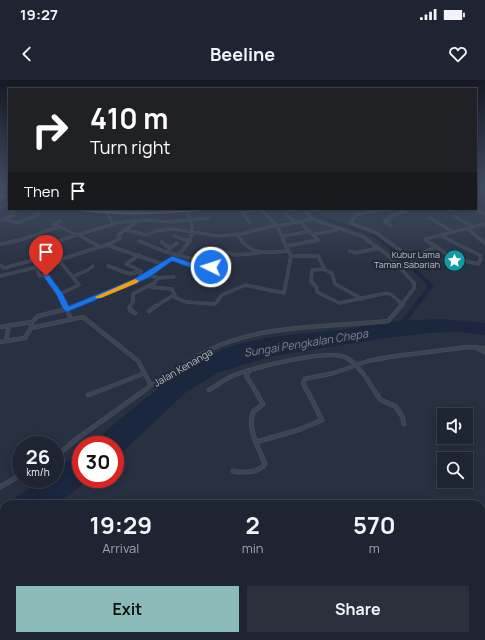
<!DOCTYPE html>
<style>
:root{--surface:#1e2431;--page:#2b303d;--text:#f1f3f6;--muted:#a1a4ab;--line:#3c414d;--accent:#8bbbb9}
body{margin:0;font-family:Manrope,sans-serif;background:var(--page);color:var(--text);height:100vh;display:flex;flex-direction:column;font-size:15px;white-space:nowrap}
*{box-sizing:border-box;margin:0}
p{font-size:13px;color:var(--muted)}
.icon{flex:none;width:22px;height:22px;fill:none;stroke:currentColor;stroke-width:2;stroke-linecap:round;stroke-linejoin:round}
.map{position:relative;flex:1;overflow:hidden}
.details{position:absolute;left:0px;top:420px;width:485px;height:140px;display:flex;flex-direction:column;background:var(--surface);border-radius:12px 12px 0 0;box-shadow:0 2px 10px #0003,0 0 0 1px var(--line)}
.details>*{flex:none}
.top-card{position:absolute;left:8px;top:8px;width:469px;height:122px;border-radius:0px;box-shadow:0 2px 10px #0003,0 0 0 1px var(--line);background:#202124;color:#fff;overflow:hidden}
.controls{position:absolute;left:437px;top:328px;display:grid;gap:8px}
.controls a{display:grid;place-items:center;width:36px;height:36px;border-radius:0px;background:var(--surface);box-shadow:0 2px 10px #0003,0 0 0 1px var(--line);font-size:20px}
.speed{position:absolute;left:12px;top:356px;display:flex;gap:8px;font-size:20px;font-weight:700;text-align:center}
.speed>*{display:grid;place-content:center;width:52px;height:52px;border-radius:50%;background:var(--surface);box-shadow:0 2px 10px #0003,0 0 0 1px var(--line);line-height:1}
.speed small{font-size:10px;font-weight:400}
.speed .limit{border:6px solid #d22;background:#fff;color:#111}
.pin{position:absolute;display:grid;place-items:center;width:34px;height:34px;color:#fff;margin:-41px -17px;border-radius:50% 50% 50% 0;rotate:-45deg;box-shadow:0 0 4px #0007}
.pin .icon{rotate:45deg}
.me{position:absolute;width:44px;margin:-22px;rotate:274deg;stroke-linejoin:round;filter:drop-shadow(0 0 3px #0008)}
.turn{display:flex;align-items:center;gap:14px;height:84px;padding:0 16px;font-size:18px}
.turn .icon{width:52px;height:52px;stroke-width:2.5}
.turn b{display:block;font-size:28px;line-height:34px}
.then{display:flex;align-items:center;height:38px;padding:0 16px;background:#0003;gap:8px;font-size:15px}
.eta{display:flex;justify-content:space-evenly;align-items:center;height:68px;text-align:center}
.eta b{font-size:24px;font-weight:700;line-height:28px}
.button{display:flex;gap:8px;margin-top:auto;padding:8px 16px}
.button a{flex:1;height:46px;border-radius:0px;background:var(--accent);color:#111;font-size:16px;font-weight:700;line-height:46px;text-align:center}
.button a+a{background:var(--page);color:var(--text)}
.status{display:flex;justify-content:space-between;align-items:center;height:28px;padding:0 20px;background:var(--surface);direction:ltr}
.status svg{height:11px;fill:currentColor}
header{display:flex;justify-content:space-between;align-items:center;height:52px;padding:0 16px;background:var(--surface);font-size:18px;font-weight:700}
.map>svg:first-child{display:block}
.water{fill:#1b263f}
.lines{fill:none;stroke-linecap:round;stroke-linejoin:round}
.river{fill:#1b263f;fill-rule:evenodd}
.minor-far3-casing{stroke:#464c5a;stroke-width:3}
.minor-far2-casing{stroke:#464c5a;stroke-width:3.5}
.minor-far1-casing{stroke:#464c5a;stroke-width:4.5}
.minor-casing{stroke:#464c5a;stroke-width:5}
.tertiary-casing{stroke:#464c5a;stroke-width:3.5}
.primary-casing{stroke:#464c5a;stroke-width:1}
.minor-far3{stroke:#3c4351;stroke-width:2}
.minor-far2{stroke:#3c4351;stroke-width:2.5}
.minor-far1{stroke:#3c4351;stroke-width:3}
.minor{stroke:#3c4351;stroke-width:3.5}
.tertiary{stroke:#3c4351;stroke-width:2.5}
.primary{fill:#5a6271;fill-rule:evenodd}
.route{fill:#1a73e8;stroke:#114b97}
.slow{fill:#f59e0b}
.labels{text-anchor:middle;stroke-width:4;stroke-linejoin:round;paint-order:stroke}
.far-poi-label{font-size:9px;fill:#b9becb;stroke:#212836;text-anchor:end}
.street-label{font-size:10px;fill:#b9becb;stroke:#212836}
.water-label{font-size:11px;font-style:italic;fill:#7586a7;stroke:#212836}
</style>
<div class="status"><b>19:27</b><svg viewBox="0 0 49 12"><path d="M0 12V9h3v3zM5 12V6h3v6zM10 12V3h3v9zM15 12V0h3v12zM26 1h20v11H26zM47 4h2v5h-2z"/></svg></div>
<header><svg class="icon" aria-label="back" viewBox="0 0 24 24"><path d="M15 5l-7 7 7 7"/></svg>Beeline<svg class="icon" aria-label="heart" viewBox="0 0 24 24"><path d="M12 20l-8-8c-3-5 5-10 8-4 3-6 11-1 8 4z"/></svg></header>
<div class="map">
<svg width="485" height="560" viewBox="0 0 485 560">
<rect width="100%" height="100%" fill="#283041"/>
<path class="water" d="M 440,239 L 485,243 L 485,255 L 459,252 L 428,253 L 386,258 L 273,276 L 219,292 L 186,312 L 115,379 L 115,365 L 90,365 C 130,331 171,294 219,271 C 252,256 302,254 338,250 C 356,248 374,244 392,242 C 408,240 424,240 440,239 Z
M 81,372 L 81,399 L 90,399 L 56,424 L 6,424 L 43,399 L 55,399 L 55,390 Z"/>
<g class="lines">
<path class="river" d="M 309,129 L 313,129 C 329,143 349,143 368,152 C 393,163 413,185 433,205 L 433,207 L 406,242 L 402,242 L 401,241 L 428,206 C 410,188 392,168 370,156 C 350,146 325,146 309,129 Z"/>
<defs>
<path id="minor-far3" d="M 478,114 L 485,113
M 476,115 L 485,116
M 0,121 L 8,117
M 0,128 L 9,124
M 167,129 L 167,131
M 261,129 L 277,146 L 284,161
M 304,129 L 312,139 L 364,157 L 369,161
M 474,129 L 485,134
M 188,131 L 193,152 L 189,161
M 285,134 L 297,143
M 454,136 L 474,147
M 430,138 L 453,152
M 3,139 L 18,143 L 39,134
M 0,140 L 15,135 L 12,132 L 17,129
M 189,140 L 208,138
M 60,141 L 54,144 L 77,155 L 114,144 L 108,135 L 109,132
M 249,142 L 242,132 L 259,129
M 300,142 L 318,160 L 315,161
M 114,143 L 146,140 L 172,142 L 189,140
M 350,143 L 377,153 L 387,161
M 350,143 L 356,135 L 384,129
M 277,146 L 312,139
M 391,146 L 384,141 L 390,139 L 389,137 L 408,130 L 406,129
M 468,149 L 482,161
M 126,150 L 147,155 L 155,151 L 173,149 L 219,156 L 241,154 L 277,145
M 37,154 L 46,161
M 237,154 L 242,161
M 314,154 L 337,150
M 79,155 L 89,161
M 441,155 L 451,161
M 174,156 L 189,161
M 283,156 L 311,151
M 425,159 L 427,161
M 425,159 L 485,144
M 17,161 L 58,147
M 58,161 L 77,155
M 115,161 L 120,158 L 118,155 L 135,143 L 134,141"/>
<path id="minor-far2" d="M 45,160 L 50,163
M 62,160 L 40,167 L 62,184 L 79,205 L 60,214 L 66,227
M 87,160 L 101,167
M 185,160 L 190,161
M 241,160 C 255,177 269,172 289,171
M 367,160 L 388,175 L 414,203 L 414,208 L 400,227
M 386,160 L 412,179 L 436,166
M 426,160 L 453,178 L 478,184 L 481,179 L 480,175
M 449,160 L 480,175
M 481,160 L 485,163
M 139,161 L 166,172 L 197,180 L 202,179 L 207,173 L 219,170 L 235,175 L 259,173
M 162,162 L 165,165 L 172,167
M 0,164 L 20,160
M 107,165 L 162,184
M 287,166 L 318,160
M 350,171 L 355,173 L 379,168
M 166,172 L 177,163
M 139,175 L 126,184 L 141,191 L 140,193
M 291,176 L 318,176 L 325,190 L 332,193 L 335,204 L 362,219
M 172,178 L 201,188 L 214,185
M 0,185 L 4,188 L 52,175
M 108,186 L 130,194 L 137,192 L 147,196
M 324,189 L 312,190 L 311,201 L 317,208 L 317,212 L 339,223 L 387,213 L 392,215 L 403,225
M 148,195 L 158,198 L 151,207 L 172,209 L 176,218 L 186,222 L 215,224 L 222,215 L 245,205 L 284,213 L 291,176 L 283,160
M 0,196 L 37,187 L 35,183
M 74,196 L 88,190 L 93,186
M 158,198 L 174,197
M 60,214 L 49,202 L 50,199 L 46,196 L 39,195 L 37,187 L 109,164 L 117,160
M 71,227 L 137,201 L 148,195 L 177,175 L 184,169 L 190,160
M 129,227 L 133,222 L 133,214 L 152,204
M 154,227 L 174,215"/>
<path id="minor-far1" d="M 130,226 L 130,230 L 135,233
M 149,231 L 156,226
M 71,240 L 67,229 L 73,226
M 32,242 L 38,236 L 67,229 L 66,226
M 0,247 L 32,242 L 31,248 L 83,237 L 138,281 L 151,305
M 6,261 L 9,245
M 0,262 L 25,258 L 31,248
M 478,269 L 485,272
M 250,290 L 246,296 L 257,313
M 209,310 C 216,306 223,301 230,297 C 248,288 331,268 347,278 C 360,286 368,301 376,313
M 94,313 L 145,293
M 141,313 L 151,305 L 157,303 C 175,292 192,279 211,269 C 263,244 332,247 388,241 L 401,226
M 308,313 L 303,303 L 305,299 L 334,293 L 368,281 L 389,277 L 468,267 L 485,268"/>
<path id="minor" d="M 375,312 L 381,320 L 395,326 L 402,336 L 404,344
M 88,315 L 96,312
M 256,362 L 298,350 L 322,340 L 308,312
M 55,377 L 78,358 L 142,312
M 233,391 C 242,393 259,393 265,384 C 259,368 247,350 253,332 L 263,324 L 256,312
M 0,407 L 21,395"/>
<path id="tertiary" d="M 109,131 L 111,129"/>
<path id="primary" d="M 0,114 L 9,115 L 9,117 L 0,116 Z
M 76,129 L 125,132 L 158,132 L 208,129 L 207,130 C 172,133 137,136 103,133 C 94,132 83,132 76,129 Z"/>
</defs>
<use href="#minor-far3" class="minor-far3-casing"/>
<use href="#minor-far2" class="minor-far2-casing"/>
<use href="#minor-far1" class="minor-far1-casing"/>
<use href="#minor" class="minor-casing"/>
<use href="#tertiary" class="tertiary-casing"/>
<use href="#primary" class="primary-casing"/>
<use href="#minor-far3" class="minor-far3"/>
<use href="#minor-far2" class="minor-far2"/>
<use href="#minor-far1" class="minor-far1"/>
<use href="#minor" class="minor"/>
<use href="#tertiary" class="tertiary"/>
<use href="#primary" class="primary"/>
</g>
<linearGradient id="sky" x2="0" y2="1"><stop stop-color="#161a24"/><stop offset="0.58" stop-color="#424e65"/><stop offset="1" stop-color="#424e65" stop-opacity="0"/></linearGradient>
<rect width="485" height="186" fill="url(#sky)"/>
<path class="route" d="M 172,176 L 201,186 L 211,185 L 215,187 C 204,195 184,185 172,181 L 150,197 L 139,202 L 67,232 L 63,229 L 56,214 L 43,196 L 49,195 L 63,214 L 69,226 L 134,199 Z"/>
<path class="slow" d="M 135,199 L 139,201 L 137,203 L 101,218 L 96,218 L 95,217 Z"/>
<defs>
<symbol id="sight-disc" viewBox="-11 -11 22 22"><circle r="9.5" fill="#0f9aa8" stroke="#212836"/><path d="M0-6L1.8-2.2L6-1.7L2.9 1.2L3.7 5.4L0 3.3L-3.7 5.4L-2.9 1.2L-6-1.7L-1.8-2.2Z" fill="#fff"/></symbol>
</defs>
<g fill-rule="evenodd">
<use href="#sight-disc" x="442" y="168" width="25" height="25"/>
</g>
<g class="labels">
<g class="far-poi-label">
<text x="440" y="178">Kubur Lama<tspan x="440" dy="10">Taman Sabariah</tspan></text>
</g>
<g class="street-label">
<text transform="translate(183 287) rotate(-30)" y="4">Jalan Kenanga</text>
</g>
<g class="water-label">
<text transform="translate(306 263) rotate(-9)" y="4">Sungai Pengkalan Chepa</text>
</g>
</g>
</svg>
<div class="controls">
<a><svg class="icon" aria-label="sound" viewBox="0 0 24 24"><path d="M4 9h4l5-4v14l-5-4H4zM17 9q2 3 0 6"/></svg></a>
<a><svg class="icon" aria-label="search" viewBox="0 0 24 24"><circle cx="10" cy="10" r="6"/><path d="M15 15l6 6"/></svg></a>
</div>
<div class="speed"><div>26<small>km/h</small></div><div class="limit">30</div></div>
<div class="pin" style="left:46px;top:196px;background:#d93025"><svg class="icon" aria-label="arrive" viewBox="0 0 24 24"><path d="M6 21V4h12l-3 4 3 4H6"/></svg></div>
<svg class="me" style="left:211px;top:187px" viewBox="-20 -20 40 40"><circle r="17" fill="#1a73e8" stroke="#fff" stroke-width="3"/><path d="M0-11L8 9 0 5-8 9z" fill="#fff"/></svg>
<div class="top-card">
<div class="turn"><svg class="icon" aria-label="right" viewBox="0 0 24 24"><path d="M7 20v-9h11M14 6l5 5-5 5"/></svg><div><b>410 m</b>Turn right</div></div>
<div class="then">Then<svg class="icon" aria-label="arrive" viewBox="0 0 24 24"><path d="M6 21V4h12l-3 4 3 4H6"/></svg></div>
</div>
<section class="details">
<div class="eta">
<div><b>19:29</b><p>Arrival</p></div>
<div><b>2</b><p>min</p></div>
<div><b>570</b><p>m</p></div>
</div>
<div class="button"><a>Exit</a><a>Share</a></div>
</section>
</div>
